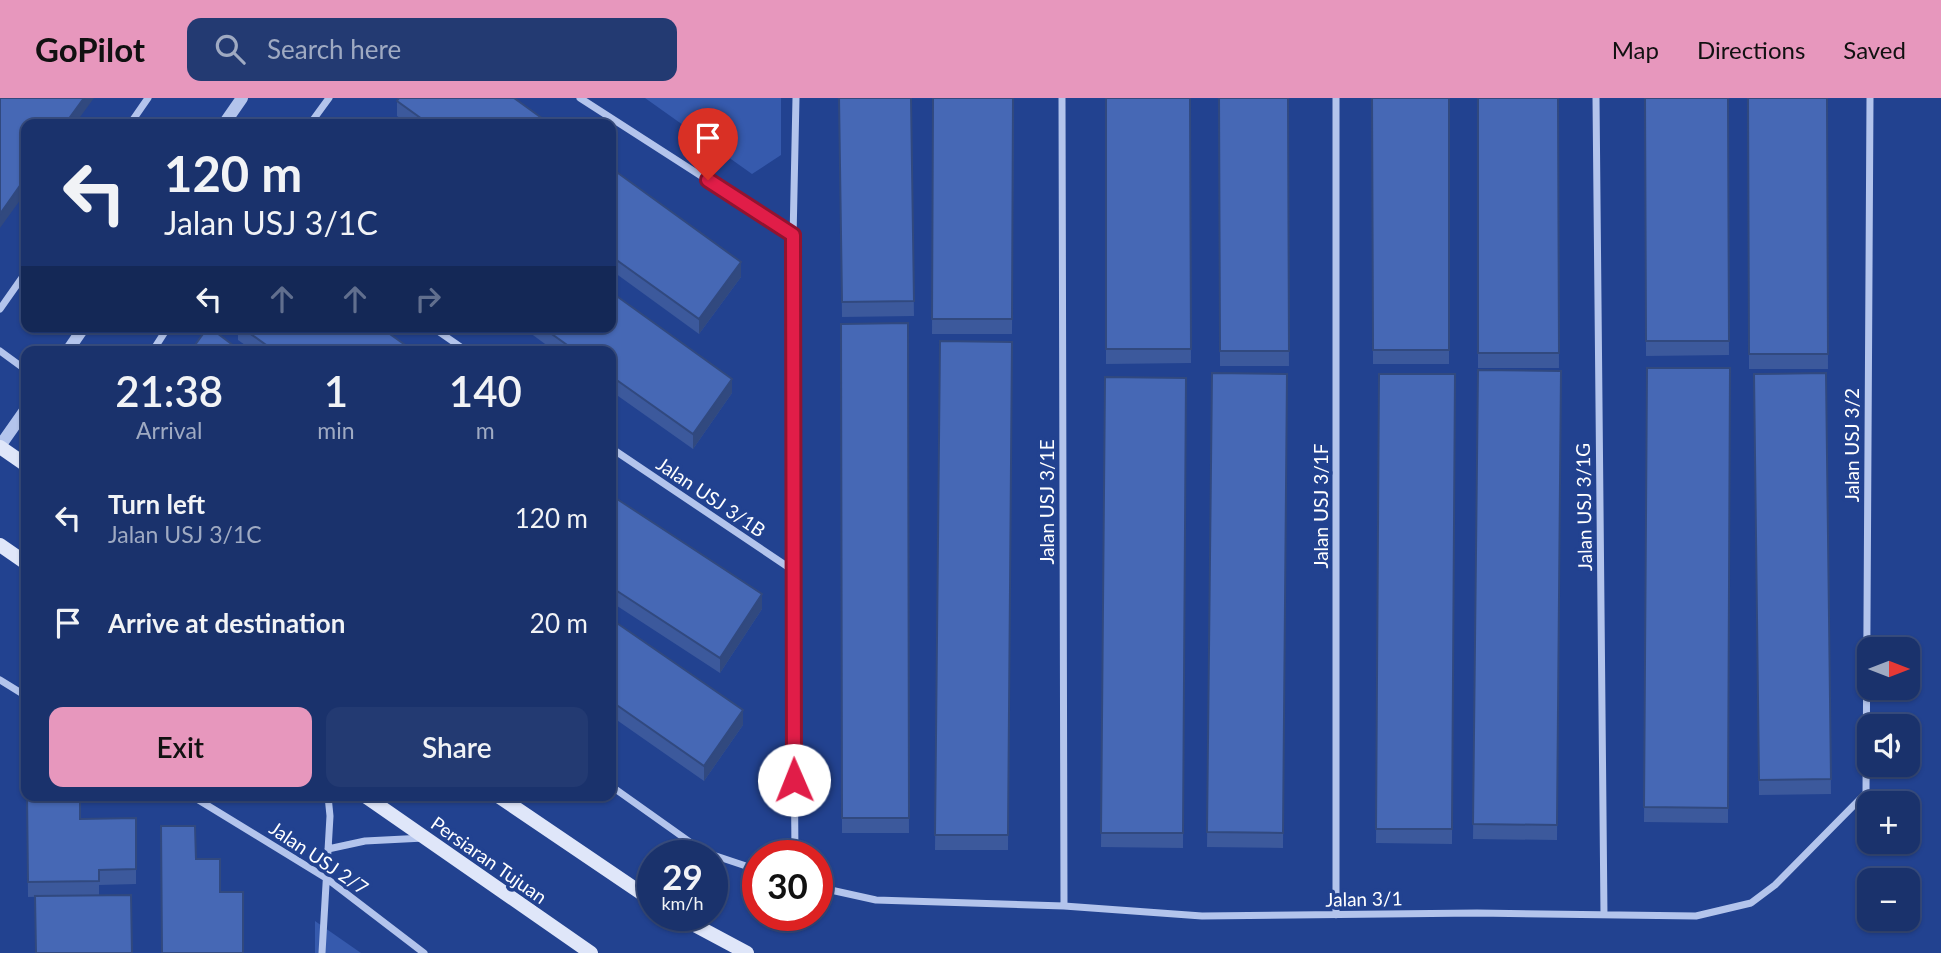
<!DOCTYPE html>
<meta charset="utf-8">
<style>
:root{--surface:#1a326c;--page:#233a72;--text:#f1f3f6;--muted:#9faac2;--line:#384d7f;--accent:#e797bd}
body{margin:0;font-family:Lato,sans-serif;background:var(--page);color:var(--text);height:100vh;display:flex;flex-direction:column;font-size:26px;white-space:nowrap}
*{box-sizing:border-box;margin:0}
p{font-size:23px;color:var(--muted)}
.icon{flex:none;width:38px;height:38px;fill:none;stroke:currentColor;stroke-width:2;stroke-linecap:round;stroke-linejoin:round}
.map{position:relative;flex:1;overflow:hidden}
.details{position:absolute;left:21px;top:248px;width:595px;height:455px;display:flex;flex-direction:column;background:var(--surface);border-radius:14px;box-shadow:0 2px 5px #0004,0 0 0 2px var(--line)}
.details>*{flex:none}
.guide{position:absolute;left:21px;top:21px;width:595px;height:214px;border-radius:14px;box-shadow:0 2px 5px #0004,0 0 0 2px var(--line);background:#1a326c;color:var(--text);overflow:hidden}
.needle{width:46px;rotate:90deg}
.controls{position:absolute;left:1857px;top:539px;display:grid;gap:14px}
.controls a{display:grid;place-items:center;width:63px;height:63px;border-radius:14px;background:var(--surface);box-shadow:0 2px 5px #0004,0 0 0 2px var(--line);font-size:35px}
.speed{position:absolute;left:637px;top:742px;display:flex;gap:14px;font-size:35px;font-weight:700;text-align:center}
.speed>*{display:grid;place-content:center;width:91px;height:91px;border-radius:50%;background:var(--surface);box-shadow:0 2px 5px #0004,0 0 0 2px var(--line);line-height:1}
.speed small{font-size:18px;font-weight:400}
.speed .limit{border:10px solid #d22;background:#fff;color:#111}
.pin{position:absolute;display:grid;place-items:center;width:60px;height:60px;color:#fff;margin:-72px -30px;border-radius:50% 50% 50% 0;rotate:-45deg;box-shadow:0 0 7px #0007}
.pin .icon{rotate:45deg}
.me{position:absolute;width:77px;margin:-38px;rotate:359deg;stroke-linejoin:round;filter:drop-shadow(0 0 5px #0008)}
.turn{display:flex;align-items:center;gap:24px;height:147px;padding:0 28px;font-size:32px}
.turn .icon{width:91px;height:91px;stroke-width:2.5}
.turn b{display:block;font-size:49px;line-height:60px}
.lanes{display:flex;align-items:center;height:66px;padding:0 28px;background:#0003;justify-content:center;gap:35px;direction:ltr}
.lanes .off{opacity:.35}
.eta{display:flex;justify-content:space-evenly;align-items:center;height:119px;text-align:center}
.eta b{font-size:42px;font-weight:600;line-height:49px}
.button{display:flex;gap:14px;margin-top:auto;padding:14px 28px}
.button a{flex:1;height:80px;border-radius:14px;background:var(--accent);color:#111;font-size:28px;font-weight:600;line-height:80px;text-align:center}
.button a+a{background:var(--page);color:var(--text)}
ul{padding:0;list-style:none}
li{display:flex;align-items:center;gap:21px;height:105px;padding:0 28px}
li div{flex:1}
li b{display:block;font-size:26px}
li em{font-style:normal}
header{display:flex;align-items:center;gap:42px;box-sizing:border-box;height:98px;padding:0 35px;background:var(--accent);color:#111}
header strong{font-size:33px}
nav{display:flex;gap:38px;margin-inline-start:auto;font-size:24px}
.search{width:490px;height:63px;background:var(--page);display:flex;align-items:center;gap:18px;box-sizing:border-box;padding:0 24px;border-radius:14px;color:var(--muted);font-size:26px}
.map>svg:first-child{display:block}
.green{fill:#365aad}
.lines{fill:none;stroke-linecap:round;stroke-linejoin:round}
.minor{stroke:#b3c4ec;stroke-width:7}
.tertiary{stroke:#b3c4ec;stroke-width:12}
.secondary{stroke:#dfe6f9;stroke-width:14}
.wall{fill:#3c599c}
.shaded-wall{fill:#31497f}
.building{fill:#4668b5;stroke:#31497f;stroke-width:2}
.route-casing{stroke:#92132f;stroke-width:18}
.route{stroke:#e11d48;stroke-width:12}
.labels{text-anchor:middle;stroke-width:7;stroke-linejoin:round;paint-order:stroke}
.street-label{font-size:19px;fill:#fff;stroke:#224290}
</style>
<header>
<strong>GoPilot</strong>
<div class="search"><svg class="icon" aria-label="search" viewBox="0 0 24 24"><circle cx="10" cy="10" r="6"/><path d="M15 15l6 6"/></svg>Search here</div>
<nav><a>Map</a><a>Directions</a><a>Saved</a></nav>
</header>
<div class="map">
<svg width="1941" height="855" viewBox="0 0 1941 855">
<rect width="100%" height="100%" fill="#224290"/>
<path class="green" d="M 645,0 L 781,0 L 781,57 L 752,76 Z
M 315,823 L 361,855 L 315,855 Z"/>
<g class="lines">
<path class="minor" d="M 580,0 L 793,137
M 1062,0 L 1064,808
M 1596,0 L 1604,817
M 130,26 L 148,0
M 310,26 L 329,0
M 0,211 L 26,174
M 432,229 L 468,254
M 0,253 L 26,272
M 152,254 L 168,229
M 611,350 L 794,473
M 0,582 L 26,598
M 611,688 L 704,754 L 758,772
M 192,698 L 326,780 L 424,855
M 328,751 L 365,743 L 424,740
M 795,758 L 791,234 L 796,0
M 817,789 L 876,802 L 1064,808 L 1202,818 L 1477,815 L 1696,818 L 1751,805 L 1775,787 L 1866,695 L 1870,0
M 1336,817 L 1336,0
M 322,855 L 330,718 L 328,698"/>
<path class="tertiary" d="M 224,26 L 242,0
M 67,254 L 84,229
M 0,348 L 26,311"/>
<path class="secondary" d="M 0,349 L 26,367
M 0,447 L 26,465
M 365,698 L 591,855
M 498,698 L 653,803
M 676,817 L 747,855"/>
</g>
<path class="wall" d="M 839,0 L 911,0 L 914,218 L 842,219 Z
M 933,0 L 1014,0 L 1012,236 L 932,236 Z
M 1106,0 L 1190,0 L 1191,265 L 1106,266 Z
M 1219,0 L 1288,0 L 1289,268 L 1220,268 Z
M 1372,0 L 1449,0 L 1449,266 L 1373,266 Z
M 1478,0 L 1558,0 L 1559,270 L 1478,270 Z
M 1645,0 L 1728,0 L 1729,257 L 1646,258 Z
M 1748,0 L 1827,0 L 1828,271 L 1749,271 Z
M 397,3 L 550,26 L 408,26 L 397,18 Z
M 611,70 L 741,179 L 699,236 L 611,172 Z
M 908,225 L 909,735 L 842,735 L 841,226 Z
M 238,229 L 380,229 L 415,254 L 255,254 L 238,242 Z
M 522,229 L 611,229 L 732,295 L 693,351 L 611,293 L 611,254 L 556,254 Z
M 940,243 L 1012,244 L 1008,752 L 935,752 Z
M 1647,270 L 1730,270 L 1728,725 L 1644,724 Z
M 1478,272 L 1561,273 L 1557,742 L 1473,741 Z
M 1212,275 L 1287,276 L 1283,750 L 1207,749 Z
M 1826,275 L 1831,696 L 1759,697 L 1754,276 Z
M 1379,276 L 1455,276 L 1452,746 L 1376,745 Z
M 1105,279 L 1186,280 L 1183,750 L 1101,749 Z
M 611,397 L 762,511 L 720,575 L 611,504 Z
M 611,521 L 743,627 L 704,683 L 611,618 Z
M 27,698 L 80,721 L 136,720 L 136,786 L 99,787 L 99,797 L 28,799 Z"/>
<path class="shaded-wall" d="M 84,0 L 94,0 L 75,26 L 65,26 Z
M 26,79 L 26,94 L 0,130 L 0,116 Z
M 741,164 L 741,179 L 699,236 L 699,221 Z
M 732,281 L 732,295 L 693,351 L 693,336 Z
M 762,496 L 762,511 L 720,575 L 720,560 Z
M 743,612 L 743,627 L 704,683 L 704,668 Z"/>
<path class="building" d="M 0,0 L 84,0 L 65,26 L 26,26 L 26,79 L 0,116 Z
M 399,0 L 514,0 L 550,26 L 429,26 L 397,3 Z
M 839,0 L 911,0 L 914,203 L 842,204 Z
M 933,0 L 1013,0 L 1012,221 L 932,221 Z
M 1106,0 L 1190,0 L 1191,251 L 1106,251 Z
M 1219,0 L 1288,0 L 1289,253 L 1220,253 Z
M 1372,0 L 1449,0 L 1449,252 L 1373,252 Z
M 1478,0 L 1558,0 L 1559,255 L 1478,255 Z
M 1645,0 L 1728,0 L 1729,243 L 1646,243 Z
M 1748,0 L 1827,0 L 1828,256 L 1749,256 Z
M 611,70 L 741,164 L 699,221 L 611,158 Z
M 611,194 L 732,281 L 693,336 L 611,278 L 611,254 L 577,254 L 542,229 L 611,229 Z
M 908,225 L 909,720 L 842,720 L 841,226 Z
M 208,229 L 209,229 L 242,254 L 190,254 Z
M 241,229 L 380,229 L 415,254 L 276,254 Z
M 940,243 L 1012,244 L 1008,737 L 935,737 Z
M 1647,270 L 1730,270 L 1728,710 L 1644,709 Z
M 1478,272 L 1561,273 L 1557,727 L 1473,726 Z
M 1212,275 L 1287,276 L 1283,735 L 1207,734 Z
M 1826,275 L 1831,681 L 1759,682 L 1754,276 Z
M 1379,276 L 1455,276 L 1452,731 L 1376,731 Z
M 1105,279 L 1186,280 L 1183,735 L 1101,735 Z
M 611,397 L 762,496 L 720,560 L 611,489 Z
M 611,521 L 743,612 L 704,668 L 611,603 Z
M 27,698 L 80,698 L 80,721 L 136,720 L 136,771 L 99,772 L 99,783 L 28,784 Z
M 161,728 L 195,728 L 196,761 L 220,761 L 220,794 L 243,794 L 243,855 L 162,855 Z
M 131,797 L 132,855 L 36,855 L 35,798 Z"/>
<g class="lines">
<defs>
<path id="route" d="M 708,82 L 793,137 L 794,682"/>
</defs>
<use href="#route" class="route-casing"/>
<use href="#route" class="route"/>
</g>
<g class="labels">
<g class="street-label">
<text transform="translate(1852 347) rotate(-90)" y="7">Jalan USJ 3/2</text>
<text transform="translate(711 399) rotate(34)" y="7">Jalan USJ 3/1B</text>
<text transform="translate(1047 404) rotate(-90)" y="7">Jalan USJ 3/1E</text>
<text transform="translate(1321 408) rotate(-90)" y="7">Jalan USJ 3/1F</text>
<text transform="translate(1584 409) rotate(-91)" y="7">Jalan USJ 3/1G</text>
<text transform="translate(319 760) rotate(34)" y="7">Jalan USJ 2/7</text>
<text transform="translate(489 762) rotate(35)" y="7">Persiaran Tujuan</text>
<text transform="translate(1364 801) rotate(-1)" y="7">Jalan 3/1</text>
</g>
</g>
</svg>
<div class="controls">
<a><svg class="needle" viewBox="-14 -14 28 28"><path d="M0-13l5 13h-10z" fill="#e53935"/><path d="M0 13l5-13h-10z" fill="#9faac2"/></svg></a>
<a><svg class="icon" aria-label="sound" viewBox="0 0 24 24"><path d="M4 9h4l5-4v14l-5-4H4zM17 9q2 3 0 6"/></svg></a>
<a>+</a>
<a>−</a>
</div>
<div class="speed"><div>29<small>km/h</small></div><div class="limit">30</div></div>
<div class="pin" style="left:708px;top:82px;background:#d93025"><svg class="icon" aria-label="arrive" viewBox="0 0 24 24"><path d="M6 21V4h12l-3 4 3 4H6"/></svg></div>
<svg class="me" style="left:794px;top:682px" viewBox="-20 -20 40 40"><circle r="19" fill="#fff"/><path d="M0-13L10 11 0 6-10 11z" fill="#e11d48"/></svg>
<div class="guide">
<div class="turn"><svg class="icon" aria-label="left" viewBox="0 0 24 24"><path d="M17 20v-9H6M10 6l-5 5 5 5"/></svg><div><b>120 m</b>Jalan USJ 3/1C</div></div>
<div class="lanes"><svg class="icon" aria-label="left" viewBox="0 0 24 24"><path d="M17 20v-9H6M10 6l-5 5 5 5"/></svg><svg class="icon off" aria-label="ahead" viewBox="0 0 24 24"><path d="M12 20V5M6 11l6-6 6 6"/></svg><svg class="icon off" aria-label="ahead" viewBox="0 0 24 24"><path d="M12 20V5M6 11l6-6 6 6"/></svg><svg class="icon off" aria-label="right" viewBox="0 0 24 24"><path d="M7 20v-9h11M14 6l5 5-5 5"/></svg></div>
</div>
<section class="details">
<div class="eta">
<div><b>21:38</b><p>Arrival</p></div>
<div><b>1</b><p>min</p></div>
<div><b>140</b><p>m</p></div>
</div>
<ul>
<li><svg class="icon" aria-label="left" viewBox="0 0 24 24"><path d="M17 20v-9H6M10 6l-5 5 5 5"/></svg><div><b>Turn left</b><p>Jalan USJ 3/1C</p></div><em>120 m</em></li>
<li><svg class="icon" aria-label="arrive" viewBox="0 0 24 24"><path d="M6 21V4h12l-3 4 3 4H6"/></svg><div><b>Arrive at destination</b></div><em>20 m</em></li>
</ul>
<div class="button"><a>Exit</a><a>Share</a></div>
</section>
</div>
